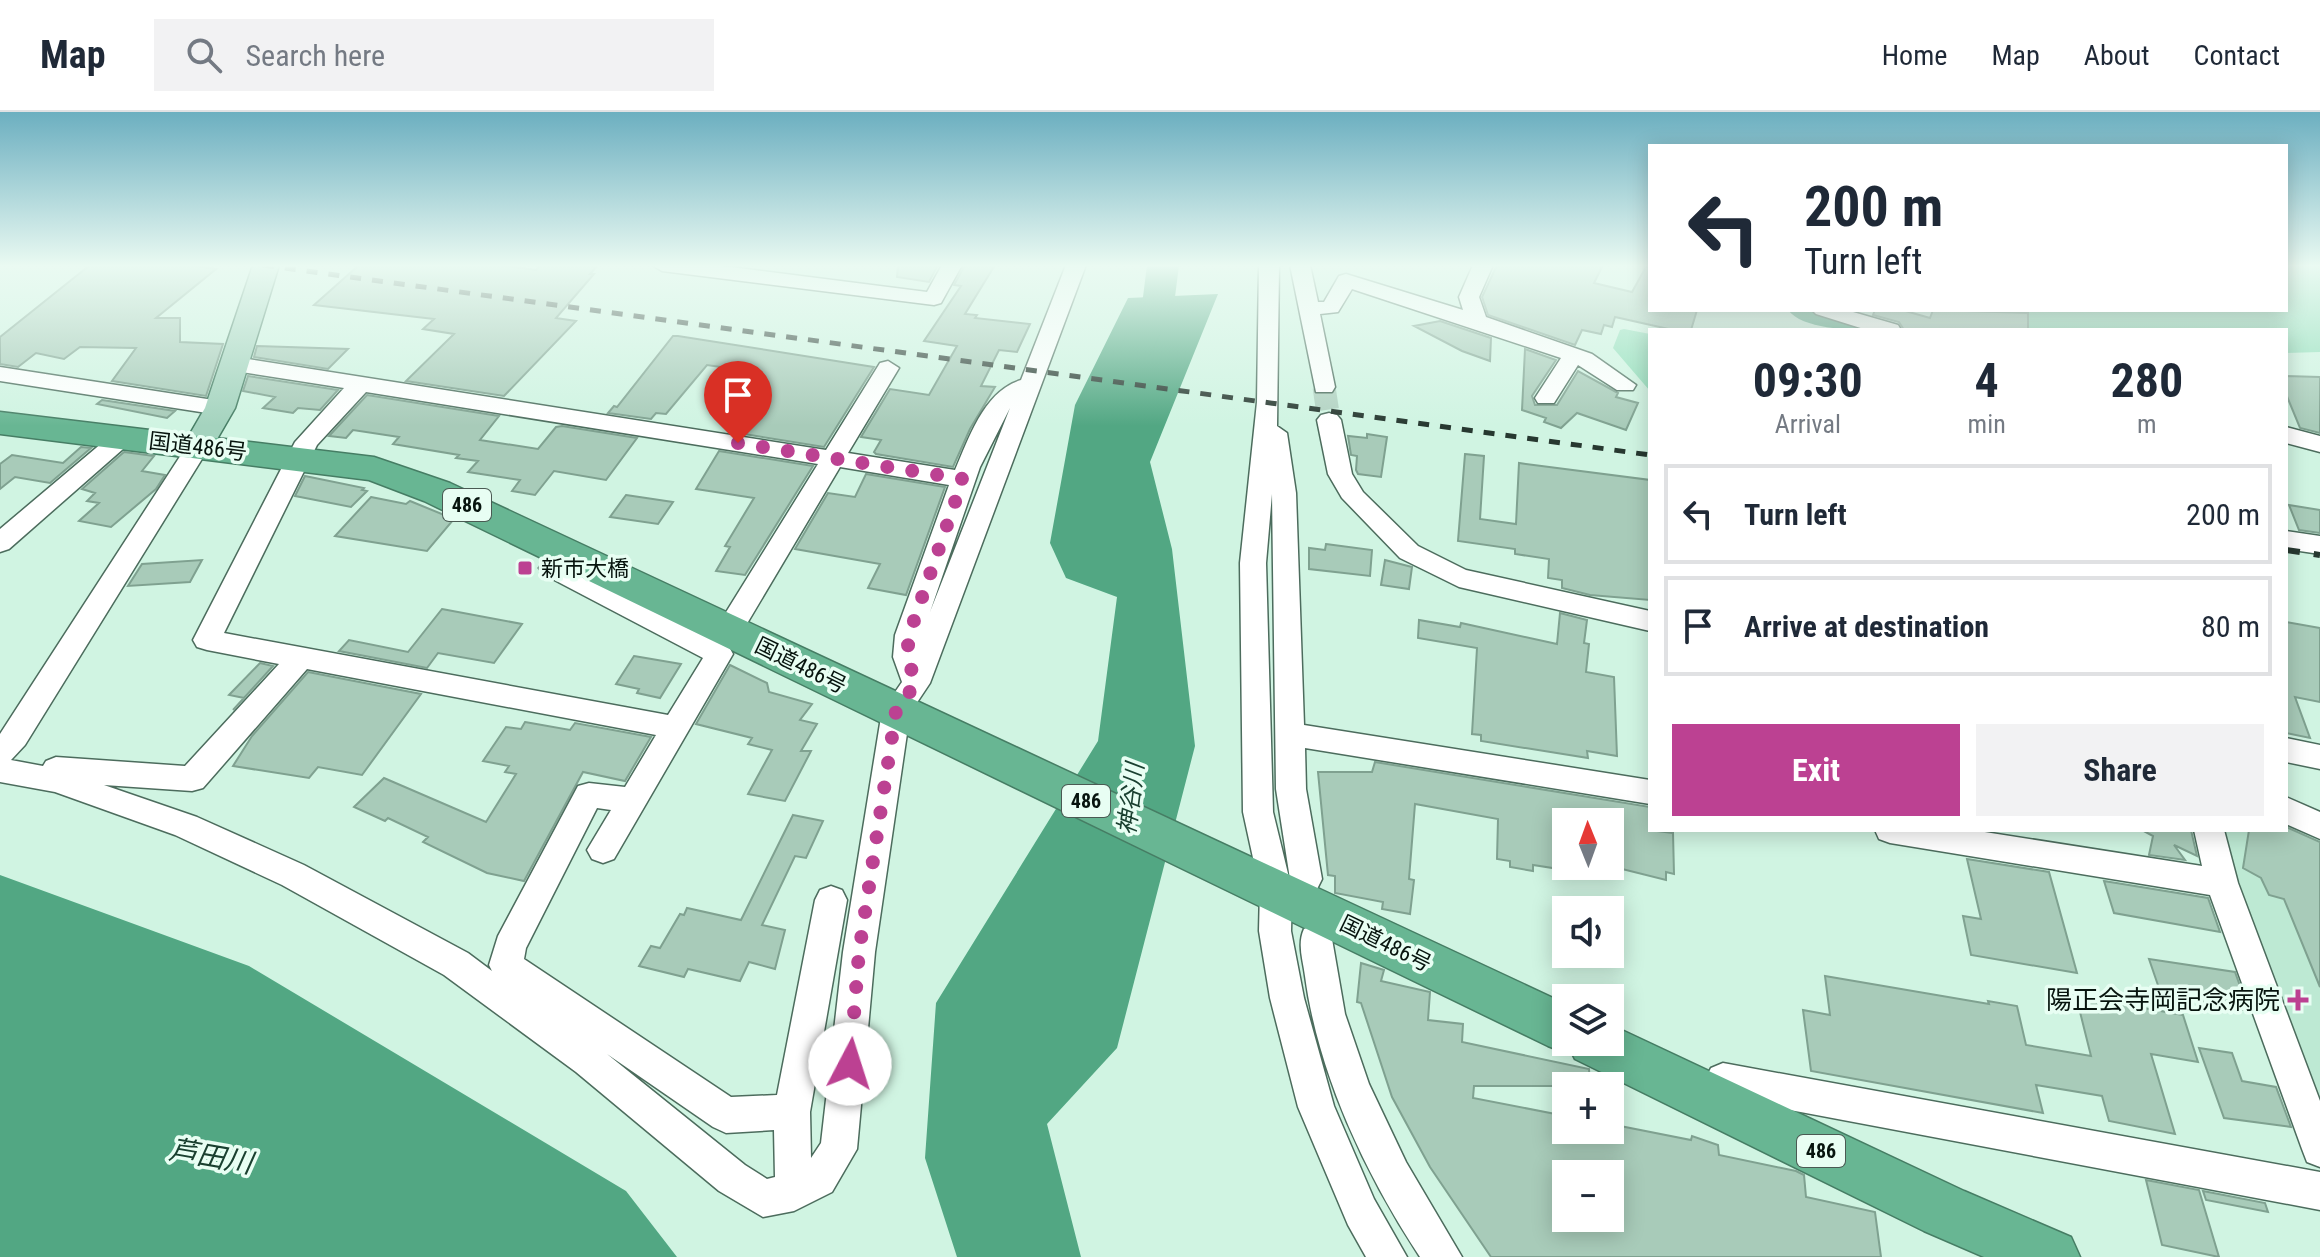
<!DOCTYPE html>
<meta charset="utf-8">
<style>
:root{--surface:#fff;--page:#f2f2f3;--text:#1f2937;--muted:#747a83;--line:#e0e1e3;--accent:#bc4192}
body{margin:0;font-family:"Roboto Condensed","Noto Sans JP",sans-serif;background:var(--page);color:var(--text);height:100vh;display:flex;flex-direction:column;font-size:30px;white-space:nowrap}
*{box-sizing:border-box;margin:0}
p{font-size:26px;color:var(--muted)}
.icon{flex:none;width:44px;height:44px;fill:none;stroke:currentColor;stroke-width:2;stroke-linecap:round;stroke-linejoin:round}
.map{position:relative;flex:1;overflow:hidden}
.details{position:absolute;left:1648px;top:216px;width:640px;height:504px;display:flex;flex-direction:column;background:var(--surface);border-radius:0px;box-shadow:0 4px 20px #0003}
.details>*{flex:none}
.hud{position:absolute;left:1648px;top:32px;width:640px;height:168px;border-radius:0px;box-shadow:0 4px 20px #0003;background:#fff;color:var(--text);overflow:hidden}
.needle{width:52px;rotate:359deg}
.fabs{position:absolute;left:1552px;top:696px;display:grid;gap:16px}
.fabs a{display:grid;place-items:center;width:72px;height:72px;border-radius:0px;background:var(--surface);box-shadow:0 4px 20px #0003;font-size:40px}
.pin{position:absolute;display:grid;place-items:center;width:68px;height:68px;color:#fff;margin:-82px -34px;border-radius:50% 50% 50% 0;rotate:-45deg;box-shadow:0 0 8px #0007}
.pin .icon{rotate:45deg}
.me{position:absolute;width:88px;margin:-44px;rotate:5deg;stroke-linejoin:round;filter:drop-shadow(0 0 6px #0008)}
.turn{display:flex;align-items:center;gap:28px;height:168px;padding:0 24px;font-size:36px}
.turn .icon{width:104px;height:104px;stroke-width:2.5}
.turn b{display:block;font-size:56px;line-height:68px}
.eta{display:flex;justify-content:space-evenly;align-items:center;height:136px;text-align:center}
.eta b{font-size:48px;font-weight:700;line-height:56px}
.primary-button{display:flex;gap:16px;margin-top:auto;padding:16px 24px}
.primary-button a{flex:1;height:92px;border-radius:0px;background:var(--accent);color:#fff;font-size:32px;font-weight:700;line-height:92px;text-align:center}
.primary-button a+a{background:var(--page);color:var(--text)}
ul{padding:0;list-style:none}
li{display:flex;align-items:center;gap:24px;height:100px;margin:0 16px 12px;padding:0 8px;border:4px solid var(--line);border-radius:0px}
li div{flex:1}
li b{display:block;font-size:30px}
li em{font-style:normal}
header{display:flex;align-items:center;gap:48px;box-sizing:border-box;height:112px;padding:0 40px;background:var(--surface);border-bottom:2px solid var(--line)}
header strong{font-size:38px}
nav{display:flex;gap:44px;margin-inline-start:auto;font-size:28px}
.search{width:560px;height:72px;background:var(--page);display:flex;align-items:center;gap:20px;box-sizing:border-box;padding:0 28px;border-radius:0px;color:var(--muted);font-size:30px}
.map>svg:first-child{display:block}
.built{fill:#bde9d3}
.green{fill:#91deba}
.water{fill:#52a783}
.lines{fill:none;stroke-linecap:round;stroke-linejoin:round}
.river{fill:#52a783;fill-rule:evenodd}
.building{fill:#a8cbb9;stroke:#7fa190;stroke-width:2;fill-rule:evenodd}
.minor-tunnel{stroke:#b2d2c2;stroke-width:23;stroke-dasharray:23 11;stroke-linecap:butt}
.minor-casing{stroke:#4c6c5d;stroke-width:3}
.major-casing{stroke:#467d64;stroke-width:3}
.highway-casing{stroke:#467d64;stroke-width:3}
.minor{fill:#fff;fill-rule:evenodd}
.major{fill:#a4d3be;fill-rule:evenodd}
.highway{fill:#68b693;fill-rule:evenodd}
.rail-far1{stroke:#273830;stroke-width:5;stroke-dasharray:11 11;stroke-linecap:butt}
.rail{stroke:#273830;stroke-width:6;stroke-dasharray:14 14;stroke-linecap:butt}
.route{stroke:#bc4192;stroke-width:14;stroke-dasharray:0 25.2}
.poi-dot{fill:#bc4192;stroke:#e8fef3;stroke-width:3}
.labels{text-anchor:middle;stroke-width:7;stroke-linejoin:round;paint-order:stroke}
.shield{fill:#e8fef3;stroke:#4a5a53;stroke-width:2}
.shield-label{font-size:20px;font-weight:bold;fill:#07140e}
.street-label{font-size:22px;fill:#07140e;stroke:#e8fef3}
.poi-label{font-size:22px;fill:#07140e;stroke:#e8fef3;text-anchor:start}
.water-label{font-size:24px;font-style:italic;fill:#1a4030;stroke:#e8fef3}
.near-poi-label{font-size:26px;fill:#07140e;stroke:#e8fef3;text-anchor:end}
.near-water-label{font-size:28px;font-style:italic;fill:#1a4030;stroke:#e8fef3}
</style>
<header>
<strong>Map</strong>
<div class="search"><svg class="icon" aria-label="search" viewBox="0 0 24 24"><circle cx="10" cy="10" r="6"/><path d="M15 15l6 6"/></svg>Search here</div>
<nav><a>Home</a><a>Map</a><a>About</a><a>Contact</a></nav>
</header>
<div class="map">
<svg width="2320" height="1145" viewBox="0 0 2320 1145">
<rect width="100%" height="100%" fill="#d0f4e2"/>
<path class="built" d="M 2286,704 L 2320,719 L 2320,1008 L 2232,768 L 2223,718 L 2286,718 Z"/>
<path class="green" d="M 2286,153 L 2320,153 L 2320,240 L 2286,241 L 2286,218 L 2017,218 L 2008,198 L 2286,198 Z
M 1624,217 L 1650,222 L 1650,279 L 1613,236 L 1620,218 Z"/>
<path class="water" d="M 1218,182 L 1150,350 L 1172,437 L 1195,634 L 1117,936 L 1047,1012 L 1081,1145 L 957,1145 L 925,1046 L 936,891 L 1098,629 L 1117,485 L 1066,466 L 1050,431 L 1075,293 L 1128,186 Z
M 0,763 L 249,854 L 626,1079 L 677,1145 L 0,1145 Z"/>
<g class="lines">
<path class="river" d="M 1147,153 L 1179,153 L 1175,185 L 1153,238 L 1148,245 L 1136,248 L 1124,245 L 1119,238 L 1143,185 Z
M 1788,198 C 1813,198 1859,191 1875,213 L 1871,218 C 1850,218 1802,217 1788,198 Z"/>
</g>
<path class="building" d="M 90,153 L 192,153 L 216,157 L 156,206 L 180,206 L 180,230 L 223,232 L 206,284 L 112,269 L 136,236 L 80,235 L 64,247 L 36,241 L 18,255 L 0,252 L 0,225 Z
M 359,153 L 500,153 L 536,158 L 540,153 L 598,153 L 590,162 L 594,162 L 556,206 L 576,209 L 504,284 L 406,269 L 454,222 L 423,217 L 434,207 L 314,193 Z
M 898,153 L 938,153 L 929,170 L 897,165 Z
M 965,153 L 995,153 L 965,202 L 977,203 L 975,206 L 1030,212 L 1017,240 L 999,238 L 981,274 L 995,275 L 970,317 L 953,355 L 876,342 L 874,340 L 881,328 L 861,325 L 890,277 L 929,283 L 957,234 L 924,229 L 961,174 L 954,173 Z
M 1497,153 L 1603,153 L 1594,171 L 1632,180 L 1647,153 L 1650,153 L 1650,198 L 1697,198 L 1691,218 L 1673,218 L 1615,205 L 1612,215 L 1604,213 L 1601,222 L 1582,218 L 1575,233 L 1488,203 L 1482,185 Z
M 1875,198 L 1902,198 L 1930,206 L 1933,198 L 2028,201 L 2028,218 L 1904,218 L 1899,210 L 1873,203 Z
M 1440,209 L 1491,226 L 1490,249 L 1462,239 L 1414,214 Z
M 673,224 L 678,224 L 874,255 L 824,335 L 732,320 L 738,311 L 725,309 L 734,296 L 730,295 L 733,290 L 727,289 L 749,259 L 707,253 L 666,302 L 656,301 L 651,307 L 608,301 L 614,294 L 617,295 Z
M 257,234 L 348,237 L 328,257 L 254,245 Z
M 1525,237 L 1556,248 L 1532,284 L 1535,293 L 1557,293 L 1578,259 L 1618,281 L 1616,285 L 1638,291 L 1626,318 L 1577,301 L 1561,316 L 1544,310 L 1546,306 L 1522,298 Z
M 248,264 L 338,278 L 320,298 L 298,296 L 293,301 L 263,296 L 275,285 L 243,279 Z
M 2286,264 L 2320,265 L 2320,321 L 2300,316 L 2286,282 Z
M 367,283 L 499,304 L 480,328 L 538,337 L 556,315 L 562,314 L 637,326 L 606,368 L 554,359 L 535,383 L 512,379 L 520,368 L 468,360 L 478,349 L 456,346 L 459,343 L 393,332 L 399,325 L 353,318 L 346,326 L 329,324 Z
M 102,288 L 175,299 L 167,306 L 97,292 Z
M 1367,322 L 1387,325 L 1381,365 L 1358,362 L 1356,358 L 1357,344 L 1351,343 L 1348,324 L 1367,326 Z
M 81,335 L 91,336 L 50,371 L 15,365 L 0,377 L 0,352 L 12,343 L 63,351 Z
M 719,339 L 813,354 L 745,463 L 716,459 L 730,435 L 725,434 L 754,386 L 696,377 Z
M 124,340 L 154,344 L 142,359 L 165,363 L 156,377 L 111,415 L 79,409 L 99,391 L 87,389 L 95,381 L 82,377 Z
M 1465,342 L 1484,344 L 1480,407 L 1516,412 L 1519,351 L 1650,368 L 1650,488 L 1590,483 L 1562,476 L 1562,468 L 1548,466 L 1549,447 L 1515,442 L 1515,437 L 1458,429 Z
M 866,362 L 945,375 L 906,483 L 868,476 L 880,452 L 795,437 L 828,381 L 855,385 Z
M 305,364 L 364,376 L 362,378 L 367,379 L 351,395 L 295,384 Z
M 626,383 L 673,390 L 658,412 L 610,405 Z
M 371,385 L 406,392 L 410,389 L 454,407 L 427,439 L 335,424 Z
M 2289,393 L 2320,398 L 2320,421 L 2299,418 Z
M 1326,432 L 1372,438 L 1370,464 L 1309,457 L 1309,436 L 1325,438 Z
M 202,448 L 190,470 L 128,474 L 142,452 Z
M 1385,448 L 1412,455 L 1409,477 L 1381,473 Z
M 442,497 L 522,512 L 494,551 L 438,541 L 427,556 L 339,539 L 349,528 L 408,540 Z
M 1560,501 L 1587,508 L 1584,531 L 1589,532 L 1586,560 L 1614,565 L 1617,644 L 1587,639 L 1588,646 L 1481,629 L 1481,623 L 1472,622 L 1477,536 L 1418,526 L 1419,508 L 1460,515 L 1461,511 L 1557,532 Z
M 2286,510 L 2320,516 L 2320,590 L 2295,585 L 2310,626 L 2286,621 Z
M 634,544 L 681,552 L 660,586 L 637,581 L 639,577 L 616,572 Z
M 260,551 L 273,554 L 233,598 L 244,586 L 229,583 Z
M 730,553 L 767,571 L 769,580 L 812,592 L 800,608 L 817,612 L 801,639 L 811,639 L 785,689 L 748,682 L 772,638 L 748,632 L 752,626 L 696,612 Z
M 308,560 L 421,582 L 362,663 L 318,655 L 309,666 L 233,654 L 252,624 Z
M 525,610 L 570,618 L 575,611 L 651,625 L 625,669 L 583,660 L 524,769 L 487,761 L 423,730 L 428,725 L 388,706 L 385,709 L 354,695 L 384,666 L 486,710 L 516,662 L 505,660 L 509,654 L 483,649 L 506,615 L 521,617 Z
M 1375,650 L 1650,695 L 1650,718 L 1673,721 L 1674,762 L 1666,760 L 1666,768 L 1610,754 L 1610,710 L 1603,710 L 1603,705 L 1560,698 L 1559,757 L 1533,753 L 1533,759 L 1510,755 L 1510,749 L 1497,747 L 1498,707 L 1415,692 L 1409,767 L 1414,768 L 1410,802 L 1382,797 L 1383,790 L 1335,781 L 1335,764 L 1328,763 L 1318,660 L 1372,660 Z
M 793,703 L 823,709 L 806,746 L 795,744 L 762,813 L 785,818 L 775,857 L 749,850 L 740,869 L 688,857 L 684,865 L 639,854 L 651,834 L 660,836 L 680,802 L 684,803 L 687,796 L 741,808 Z
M 2286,715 L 2320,730 L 2320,875 L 2284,787 L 2269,783 L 2261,766 L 2243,756 L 2249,718 L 2286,718 Z
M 2142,718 L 2191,718 L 2197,744 L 2174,733 L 2185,748 L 2149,743 L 2153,724 Z
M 1967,747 L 2049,760 L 2077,861 L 1971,843 L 1963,804 L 1981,807 Z
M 2104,769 L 2208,786 L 2220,820 L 2114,801 Z
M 2149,847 L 2235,860 L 2249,899 L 2161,882 Z
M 1361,851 L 1384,858 L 1381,869 L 1430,880 L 1428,908 L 1463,912 L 1462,930 L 1589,957 L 1590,974 L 1474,974 L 1473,986 L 1566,1004 L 1566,1018 L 1610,1018 L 1610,1012 L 1691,1028 L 1692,1024 L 1718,1033 L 1719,1043 L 1796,1059 L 1804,1063 L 1806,1085 L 1875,1100 L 1881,1145 L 1491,1145 L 1430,1055 L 1392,985 L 1361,891 L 1357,890 ZM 1566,1062 L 1610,1062 L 1610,1106 L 1566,1106 Z
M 1825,864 L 1989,892 L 1988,889 L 2017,894 L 2026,933 L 2091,944 L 2076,884 L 2183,903 L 2198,950 L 2151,942 L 2175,1022 L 2109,1009 L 2102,984 L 2036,973 L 2043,1001 L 1811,959 L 1803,898 L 1830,903 Z
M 2199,936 L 2232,941 L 2242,969 L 2276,975 L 2291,1015 L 2224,1006 Z
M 2146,1068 L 2199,1078 L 2219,1145 L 2162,1133 Z
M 2203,1079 L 2265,1091 L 2268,1100 L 2206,1088 Z"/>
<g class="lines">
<path class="minor-tunnel" d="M 1324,275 L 1329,308"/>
<defs>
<path id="minor" d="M 652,153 L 715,153 L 927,180 L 942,153 L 962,153 L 941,191 L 934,193 L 662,159 Z
M 1066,153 L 1086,153 L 930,571 L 910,601 L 875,840 L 857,1037 L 832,1080 L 794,1099 L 763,1105 L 719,1079 L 576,960 L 444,863 L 282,773 L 175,723 L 55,680 L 0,670 L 0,622 L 190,329 L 206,329 L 210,334 L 25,633 L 11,648 L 43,654 L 46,649 L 56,645 L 185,654 L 279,552 L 207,538 L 197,535 L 193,528 L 295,330 L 344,276 L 235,259 L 227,257 L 224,252 L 227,247 L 235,245 L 826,338 L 880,251 L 888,249 L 899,256 L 848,341 L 955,358 C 969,326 984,279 1021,268 ZM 366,280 L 818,352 L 715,518 L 719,525 L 729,528 L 739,525 L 840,355 L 949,373 L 895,523 L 893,545 L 902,570 L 882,599 L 843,840 L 821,1031 L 811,1046 L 810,1000 L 847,788 L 842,778 L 831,774 L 820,778 L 815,788 L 777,983 L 731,985 L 524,847 L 526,836 L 597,696 L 611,698 L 587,738 L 592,747 L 603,751 L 614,747 L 733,542 L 729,535 L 569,453 L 579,439 L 575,433 C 557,427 548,441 539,456 L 543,462 L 703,546 L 668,603 L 224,521 L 317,333 ZM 1010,296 L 930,500 L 980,355 ZM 307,557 L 656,623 L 625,675 L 589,671 L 578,674 L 498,824 L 489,853 L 492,859 L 468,841 L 304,753 L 197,705 L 104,673 L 192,679 L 203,676 ZM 607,942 L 713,1015 L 726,1021 L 774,1018 L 775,1065 L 767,1067 L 745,1053 Z
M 1259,153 L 1279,153 L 1277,314 L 1287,321 L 1296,381 L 1304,613 L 1650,668 L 1650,692 L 1305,636 L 1306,677 L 1322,767 L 1317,777 L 1306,781 L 1295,777 L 1290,767 L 1276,677 L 1272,382 L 1266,451 L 1273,700 L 1292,778 L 1291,819 L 1304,886 L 1334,994 L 1374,1087 L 1407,1145 L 1366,1145 L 1348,1113 L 1298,995 L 1270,886 L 1259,819 L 1260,778 L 1243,700 L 1240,451 L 1257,290 Z
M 1290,153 L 1310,153 L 1318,190 L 1324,190 L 1339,164 L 1346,162 L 1463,198 L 1459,185 L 1473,153 L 1493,153 L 1479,185 L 1486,205 L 1592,242 L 1636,273 L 1633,278 L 1617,278 L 1578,253 L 1554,291 L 1538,291 L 1535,286 L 1561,246 L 1352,177 L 1338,200 L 1320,202 L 1335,275 L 1332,280 L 1316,280 Z
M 1812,198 L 1846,198 L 1898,213 L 1901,218 L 1867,218 L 1816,202 Z
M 0,255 L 220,289 L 228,291 L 231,296 L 228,301 L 220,303 L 0,269 Z
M 1329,301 L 1337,303 L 1341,308 L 1352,362 L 1363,380 L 1418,434 L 1466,458 L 1650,499 L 1650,519 L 1459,475 L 1400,446 L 1342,386 L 1328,362 L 1317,308 L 1321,303 Z
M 2286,315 L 2320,324 L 2320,340 L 2286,331 Z
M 123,317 L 131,320 L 135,325 L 131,330 L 9,437 L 0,440 L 0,417 L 115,320 Z
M 2286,419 L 2320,424 L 2320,442 L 2286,437 Z
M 2286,626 L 2320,633 L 2320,657 L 2286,650 Z
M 2286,685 L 2320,700 L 2320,727 L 2286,712 Z
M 1875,718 L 1972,718 L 2202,754 L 2194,718 L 2224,718 L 2238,771 L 2320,989 L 2320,1055 L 2307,1050 L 2302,1037 L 2210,783 L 1890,731 L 1879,727 Z
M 1316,812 L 1328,817 L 1332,827 L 1345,902 L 1369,972 L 1406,1050 L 1462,1145 L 1420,1145 C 1366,1063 1318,962 1305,864 C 1303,848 1297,832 1304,817 Z
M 1723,951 L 2320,1060 L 2320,1098 L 1732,987 L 1726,1000 L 1713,1005 L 1700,1000 L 1695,988 L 1711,956 Z"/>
<path id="major" d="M 253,153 L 279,153 L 235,296 L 209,341 L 198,344 L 187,341 L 183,334 L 205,296 Z"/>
<path id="highway" d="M 0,300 L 374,345 L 450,371 L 1566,892 L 1566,930 L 1610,930 L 1611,913 L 1964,1079 L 2071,1125 L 2080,1145 L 1984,1145 L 1924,1119 L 1575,947 L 1571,939 L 1566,941 L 1548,934 L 424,389 L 369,368 L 0,322 Z"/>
</defs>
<use href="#minor" class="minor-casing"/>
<use href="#major" class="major-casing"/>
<use href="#highway" class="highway-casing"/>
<use href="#minor" class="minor"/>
<use href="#major" class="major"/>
<use href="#highway" class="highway"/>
<path class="rail-far1" d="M 263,153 L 1650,343"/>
<path class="rail" d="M 2286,438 L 2320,443"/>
</g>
<linearGradient id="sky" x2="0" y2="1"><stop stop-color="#6cafc0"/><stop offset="0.49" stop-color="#eafaf2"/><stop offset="1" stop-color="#eafaf2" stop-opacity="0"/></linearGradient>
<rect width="2320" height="314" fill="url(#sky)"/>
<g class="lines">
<path class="route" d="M 738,331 L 963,367 L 909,523 L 907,545 L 916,571 L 896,599 L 859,840 L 850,952"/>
</g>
<g class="poi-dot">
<rect x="517" y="448" width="16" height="16" rx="4"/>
<path d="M2294 876h8v8h8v8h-8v8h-8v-8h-8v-8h8z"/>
</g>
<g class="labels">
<g class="shield">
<rect x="443" y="377" width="48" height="32" rx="6"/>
<rect x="1062" y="673" width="48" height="32" rx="6"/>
<rect x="1797" y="1023" width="48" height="32" rx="6"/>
</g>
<g class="shield-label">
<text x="467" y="400">486</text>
<text x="1086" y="696">486</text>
<text x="1821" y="1046">486</text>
</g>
<g class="street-label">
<text transform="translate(198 334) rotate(7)" y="8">国道486号</text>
<text transform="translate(801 553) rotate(26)" y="8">国道486号</text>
<text transform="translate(1386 831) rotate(26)" y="8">国道486号</text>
</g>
<g class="poi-label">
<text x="541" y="464">新市大橋</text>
</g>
<g class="water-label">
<text transform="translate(1131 687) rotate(-83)" y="8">神谷川</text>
</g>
<g class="near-poi-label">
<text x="2280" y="897">陽正会寺岡記念病院</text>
</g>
<g class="near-water-label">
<text transform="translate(211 1044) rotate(10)" y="10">芦田川</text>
</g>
</g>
</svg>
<div class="fabs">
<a><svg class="needle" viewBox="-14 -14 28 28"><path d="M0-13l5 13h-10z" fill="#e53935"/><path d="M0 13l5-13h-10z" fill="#747a83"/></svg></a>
<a><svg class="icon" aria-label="sound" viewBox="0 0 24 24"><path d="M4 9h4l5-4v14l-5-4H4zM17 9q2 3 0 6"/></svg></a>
<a><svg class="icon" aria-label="layers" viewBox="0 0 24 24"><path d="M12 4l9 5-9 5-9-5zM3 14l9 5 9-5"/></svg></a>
<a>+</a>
<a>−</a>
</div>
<div class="pin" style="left:738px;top:331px;background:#d93025"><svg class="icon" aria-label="arrive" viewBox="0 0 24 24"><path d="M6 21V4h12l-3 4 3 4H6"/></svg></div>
<svg class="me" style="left:850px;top:952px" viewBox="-20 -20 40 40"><circle r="19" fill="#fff"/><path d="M0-13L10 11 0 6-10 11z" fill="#bc4192"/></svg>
<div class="hud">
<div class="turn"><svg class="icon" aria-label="left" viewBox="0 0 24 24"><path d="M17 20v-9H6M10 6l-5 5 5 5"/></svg><div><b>200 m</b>Turn left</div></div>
</div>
<section class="details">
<div class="eta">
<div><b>09:30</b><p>Arrival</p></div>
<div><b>4</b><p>min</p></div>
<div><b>280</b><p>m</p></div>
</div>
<ul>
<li><svg class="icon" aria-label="left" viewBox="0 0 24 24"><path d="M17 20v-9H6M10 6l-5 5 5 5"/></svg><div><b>Turn left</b></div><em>200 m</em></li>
<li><svg class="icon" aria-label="arrive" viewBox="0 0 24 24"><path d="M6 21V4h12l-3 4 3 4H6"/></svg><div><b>Arrive at destination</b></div><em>80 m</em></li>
</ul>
<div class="primary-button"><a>Exit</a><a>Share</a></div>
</section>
</div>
